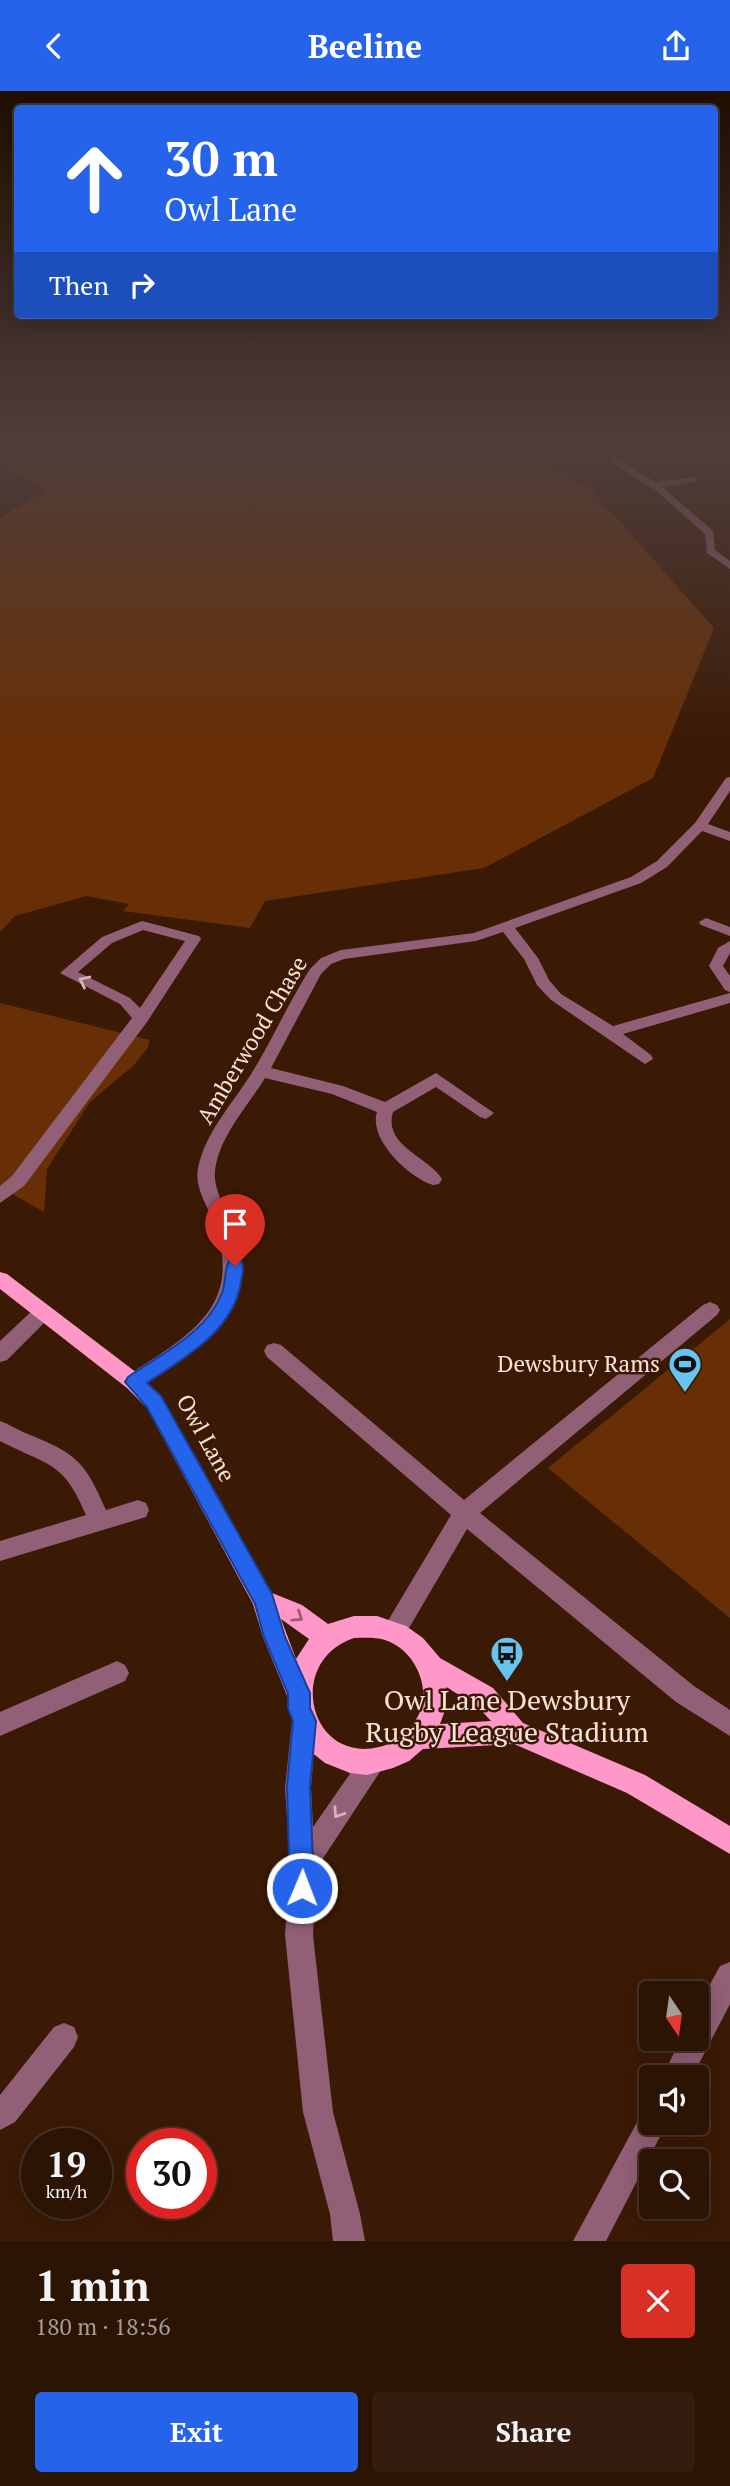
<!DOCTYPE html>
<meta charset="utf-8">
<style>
:root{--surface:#2c1404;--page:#341d0e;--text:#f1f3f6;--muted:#a69e9a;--line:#483326;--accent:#2563eb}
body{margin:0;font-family:"PT Serif",serif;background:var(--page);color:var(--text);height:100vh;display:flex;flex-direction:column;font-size:26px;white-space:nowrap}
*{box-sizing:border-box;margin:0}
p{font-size:23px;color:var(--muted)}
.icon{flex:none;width:38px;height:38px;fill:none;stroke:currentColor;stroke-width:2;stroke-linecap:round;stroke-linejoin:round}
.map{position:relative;height:2150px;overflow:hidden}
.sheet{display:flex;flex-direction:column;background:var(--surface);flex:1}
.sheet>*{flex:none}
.top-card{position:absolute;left:14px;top:14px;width:704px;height:214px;border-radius:7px;box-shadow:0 4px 18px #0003,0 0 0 2px var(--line);background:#2563eb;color:#fff;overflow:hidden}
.needle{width:46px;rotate:167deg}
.buttons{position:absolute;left:639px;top:1890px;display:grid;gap:14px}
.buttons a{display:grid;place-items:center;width:70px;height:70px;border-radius:7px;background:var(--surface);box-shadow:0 4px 18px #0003,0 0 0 2px var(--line);font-size:35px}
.speed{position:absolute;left:21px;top:2037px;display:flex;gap:14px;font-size:35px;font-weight:700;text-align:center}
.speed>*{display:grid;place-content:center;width:91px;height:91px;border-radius:50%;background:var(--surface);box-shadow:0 4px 18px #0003,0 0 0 2px var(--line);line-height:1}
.speed small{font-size:18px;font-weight:400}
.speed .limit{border:10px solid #d22;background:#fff;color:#111}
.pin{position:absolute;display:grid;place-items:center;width:60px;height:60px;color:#fff;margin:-72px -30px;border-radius:50% 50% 50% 0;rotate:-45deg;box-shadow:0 0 7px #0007}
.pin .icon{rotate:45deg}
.me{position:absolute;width:77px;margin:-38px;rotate:1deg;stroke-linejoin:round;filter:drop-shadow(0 0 5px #0008)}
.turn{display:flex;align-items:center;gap:24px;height:147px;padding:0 35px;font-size:32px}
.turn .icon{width:91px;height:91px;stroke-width:2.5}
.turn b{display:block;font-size:49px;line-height:60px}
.then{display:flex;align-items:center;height:66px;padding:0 35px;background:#0003;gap:14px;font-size:26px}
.round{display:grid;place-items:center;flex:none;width:74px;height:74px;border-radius:7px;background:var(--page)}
.overview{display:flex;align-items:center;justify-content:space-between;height:119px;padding:0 35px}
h1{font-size:42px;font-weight:700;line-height:52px}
.action{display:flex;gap:14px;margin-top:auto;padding:14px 35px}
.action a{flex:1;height:80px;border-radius:7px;background:var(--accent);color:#fff;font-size:28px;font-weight:700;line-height:80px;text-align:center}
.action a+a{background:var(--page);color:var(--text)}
header{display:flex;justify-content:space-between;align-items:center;height:91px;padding:0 35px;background:var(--accent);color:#fff;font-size:32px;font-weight:700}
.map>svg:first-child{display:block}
.green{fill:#682f06}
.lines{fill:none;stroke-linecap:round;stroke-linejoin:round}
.minor{fill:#915f76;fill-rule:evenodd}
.major{fill:#ff98c9;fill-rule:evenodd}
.oneway{stroke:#d5b5b4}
.oneway2{stroke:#9d5967}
.route{fill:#2563eb;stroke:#184099;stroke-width:2}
.labels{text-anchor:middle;stroke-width:5;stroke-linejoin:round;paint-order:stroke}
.street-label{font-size:23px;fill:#fae3d6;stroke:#3b1a05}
.poi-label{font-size:23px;fill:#fae3d6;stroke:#3b1a05;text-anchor:end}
.near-poi-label{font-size:28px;fill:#fae3d6;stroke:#3b1a05}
</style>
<header><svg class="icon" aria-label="back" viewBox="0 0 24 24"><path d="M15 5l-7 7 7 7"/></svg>Beeline<svg class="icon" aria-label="share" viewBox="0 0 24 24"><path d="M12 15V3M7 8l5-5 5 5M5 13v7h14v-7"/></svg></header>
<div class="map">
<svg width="730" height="2150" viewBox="0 0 730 2150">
<rect width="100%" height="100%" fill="#3b1a05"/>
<path class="green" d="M 20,355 L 508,355 L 588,395 L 714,537 L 653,687 L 484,777 L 265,810 L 250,837 L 123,820 L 129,813 L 86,805 L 15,825 L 0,841 L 0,427 L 45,399 L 0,373 L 0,369 L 9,370 L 12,360 Z
M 0,912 L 150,949 L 147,958 L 133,975 L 90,1011 L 47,1078 L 44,1121 L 0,1096 Z
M 730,1228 L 730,1527 L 548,1377 Z"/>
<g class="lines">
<path class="minor" d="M 6,355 L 19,355 L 0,362 L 0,356 Z
M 611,368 L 617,368 L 655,391 L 697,386 L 697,390 L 662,396 L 713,440 L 715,459 L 730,470 L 730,478 L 707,462 L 705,443 L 654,398 L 611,372 Z
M 730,686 L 730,700 L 708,733 L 730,741 L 730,750 L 702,740 L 667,776 L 641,792 L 515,837 L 538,867 L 549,889 L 561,903 L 613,935 L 730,902 L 730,912 L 623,943 L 651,964 L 653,968 L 645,973 L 551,909 L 537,894 L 524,868 L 503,841 L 476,850 L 344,868 L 331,873 L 321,883 L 271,977 L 343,995 L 385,1011 L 436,982 L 494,1022 L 486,1028 L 480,1026 L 436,996 L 393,1021 C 383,1055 428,1065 442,1088 L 439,1093 L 433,1094 C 409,1087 368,1048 377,1021 L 332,1003 L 265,987 C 248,1015 219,1045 215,1080 C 213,1102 229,1120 235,1140 C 262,1222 201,1257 141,1297 L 134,1299 L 127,1297 L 124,1291 L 127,1285 C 188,1245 245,1216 214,1133 C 208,1114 194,1098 198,1077 C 205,1041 234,1011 253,980 C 273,947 289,911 310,878 L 321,867 L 341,859 L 474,842 L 631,786 L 657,770 L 695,732 L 726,687 Z
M 706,827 L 730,836 L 730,845 L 701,834 L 699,831 Z
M 142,830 L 199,845 L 201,848 L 147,931 L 24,1095 L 0,1112 L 0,1095 L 12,1085 L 132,927 L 120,913 L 60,882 L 102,846 ZM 143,839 L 185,850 L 140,917 L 130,907 L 78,881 L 112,852 Z
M 730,850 L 730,862 L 723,875 L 730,885 L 730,901 L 725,899 L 709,875 L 718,857 Z
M 710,1211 L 717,1214 L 720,1219 L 717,1224 L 480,1422 L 694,1595 L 730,1619 L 730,1645 L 676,1611 L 467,1438 L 402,1549 L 394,1552 L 386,1549 L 382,1541 L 386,1533 L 451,1424 L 267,1266 L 264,1260 L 267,1254 L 274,1252 L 281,1254 L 464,1409 L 703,1214 Z
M 43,1213 L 50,1216 L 53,1221 L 50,1226 L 7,1269 L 0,1271 L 0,1250 L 36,1216 Z
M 0,1330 C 9,1333 16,1338 25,1342 C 75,1362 84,1368 106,1419 L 138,1409 L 146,1412 L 149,1419 L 146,1426 L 0,1470 L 0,1450 L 86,1424 C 63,1369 48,1375 0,1350 Z
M 117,1570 L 125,1574 L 129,1582 L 125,1590 L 0,1645 L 0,1621 Z
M 304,1618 L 313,1621 L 316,1630 L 311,1697 L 313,1736 L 365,1661 L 374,1657 L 383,1661 L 387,1670 L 316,1778 L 313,1844 L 333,2021 L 360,2123 L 365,2150 L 333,2150 L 330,2123 L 303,2021 L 285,1844 L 290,1774 L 285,1697 L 292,1630 L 295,1621 Z
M 730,1871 L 730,1913 L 692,1986 L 662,1986 L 681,1948 L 696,1948 L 696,1919 L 720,1875 Z
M 64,1932 L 74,1936 L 78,1946 L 74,1956 L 15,2031 L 0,2039 L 0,2004 L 54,1936 Z
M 651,2018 L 651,2032 L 667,2032 L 606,2150 L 573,2150 L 642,2022 Z"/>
<path class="major" d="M 0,1181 L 7,1183 L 141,1285 L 161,1305 L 272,1502 L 302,1514 L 328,1533 L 354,1525 L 377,1525 L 406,1535 L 423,1547 L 440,1567 L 493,1597 L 523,1632 L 645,1684 L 730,1735 L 730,1763 L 627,1702 L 514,1653 L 423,1658 L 409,1670 L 393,1677 L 367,1684 L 350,1682 L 325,1672 L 310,1660 L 298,1640 L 288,1607 L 263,1546 L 253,1513 L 147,1317 L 127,1297 L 0,1198 ZM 281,1528 L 309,1548 L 296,1568 ZM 354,1547 C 364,1547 375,1546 385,1549 C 414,1558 432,1596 419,1623 C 412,1638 396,1653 379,1656 C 309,1673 285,1570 354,1547 ZM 446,1596 L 476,1614 L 491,1630 L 440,1633 L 447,1614 Z"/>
</g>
<defs><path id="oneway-chevron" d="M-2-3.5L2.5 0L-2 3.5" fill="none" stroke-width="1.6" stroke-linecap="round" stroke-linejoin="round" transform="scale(1.75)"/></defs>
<g class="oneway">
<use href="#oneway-chevron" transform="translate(84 890) rotate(-154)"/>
<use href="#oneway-chevron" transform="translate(338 1722) rotate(124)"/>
</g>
<use class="oneway2" href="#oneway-chevron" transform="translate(298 1526) rotate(34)"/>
<linearGradient id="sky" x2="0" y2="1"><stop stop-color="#200e03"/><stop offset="0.54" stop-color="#4f3e3b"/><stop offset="1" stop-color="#4f3e3b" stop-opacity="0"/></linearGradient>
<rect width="730" height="656" fill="url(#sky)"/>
<path class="route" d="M 235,1168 L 241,1170 C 245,1177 242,1184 241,1191 C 233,1241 185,1266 147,1292 L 161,1305 L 272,1503 L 285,1546 L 310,1602 L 310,1617 L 316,1630 L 310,1696 L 314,1797 L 310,1806 L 302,1809 L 293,1806 L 290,1797 L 287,1696 L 293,1630 L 288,1617 L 288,1603 L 264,1546 L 255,1513 L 147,1316 L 125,1291 L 128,1286 C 161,1263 207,1242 222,1202 C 226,1192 224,1180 229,1170 Z"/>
<defs>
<symbol id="stadium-pin" viewBox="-11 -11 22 30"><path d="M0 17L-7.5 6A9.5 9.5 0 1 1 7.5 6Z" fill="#67c4ef" stroke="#3b1a05"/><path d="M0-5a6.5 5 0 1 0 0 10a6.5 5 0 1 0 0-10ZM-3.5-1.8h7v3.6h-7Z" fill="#111"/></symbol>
<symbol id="bus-pin" viewBox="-11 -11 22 30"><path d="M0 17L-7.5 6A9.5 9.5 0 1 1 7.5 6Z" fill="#67c4ef" stroke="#3b1a05"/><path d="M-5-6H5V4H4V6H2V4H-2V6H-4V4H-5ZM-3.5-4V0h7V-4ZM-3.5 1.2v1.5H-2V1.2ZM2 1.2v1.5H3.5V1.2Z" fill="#111"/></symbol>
</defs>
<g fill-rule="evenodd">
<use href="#stadium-pin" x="666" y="1254" width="38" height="52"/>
<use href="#bus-pin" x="488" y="1543" width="38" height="52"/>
</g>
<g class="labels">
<g class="street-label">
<text transform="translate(252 949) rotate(-59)" y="8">Amberwood Chase</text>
<text transform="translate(206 1347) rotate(61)" y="8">Owl Lane</text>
</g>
<g class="poi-label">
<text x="660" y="1281">Dewsbury Rams</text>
</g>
<g class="near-poi-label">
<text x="507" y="1619">Owl Lane Dewsbury<tspan x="507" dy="32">Rugby League Stadium</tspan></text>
</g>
</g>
</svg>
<div class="buttons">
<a><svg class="needle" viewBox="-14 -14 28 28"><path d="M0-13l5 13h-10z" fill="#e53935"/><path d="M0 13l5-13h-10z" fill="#a69e9a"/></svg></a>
<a><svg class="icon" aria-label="sound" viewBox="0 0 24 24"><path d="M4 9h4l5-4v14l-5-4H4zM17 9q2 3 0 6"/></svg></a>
<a><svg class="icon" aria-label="search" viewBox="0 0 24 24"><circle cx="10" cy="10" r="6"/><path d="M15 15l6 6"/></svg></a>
</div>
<div class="speed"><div>19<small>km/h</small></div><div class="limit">30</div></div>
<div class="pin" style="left:235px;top:1175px;background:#d93025"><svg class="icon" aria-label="arrive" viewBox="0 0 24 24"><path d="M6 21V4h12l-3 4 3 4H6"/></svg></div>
<svg class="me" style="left:302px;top:1797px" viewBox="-20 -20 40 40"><circle r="17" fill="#2563eb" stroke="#fff" stroke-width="3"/><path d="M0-11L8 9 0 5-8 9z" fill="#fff"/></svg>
<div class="top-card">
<div class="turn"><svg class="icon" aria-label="ahead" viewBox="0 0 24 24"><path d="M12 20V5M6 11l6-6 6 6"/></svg><div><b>30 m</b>Owl Lane</div></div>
<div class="then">Then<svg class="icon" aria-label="right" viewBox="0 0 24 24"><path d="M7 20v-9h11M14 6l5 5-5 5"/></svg></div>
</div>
</div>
<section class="sheet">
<div class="overview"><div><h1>1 min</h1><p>180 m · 18:56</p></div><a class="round" style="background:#d93025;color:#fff"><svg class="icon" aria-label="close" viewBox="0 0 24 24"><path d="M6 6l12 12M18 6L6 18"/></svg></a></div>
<div class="action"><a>Exit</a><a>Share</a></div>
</section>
